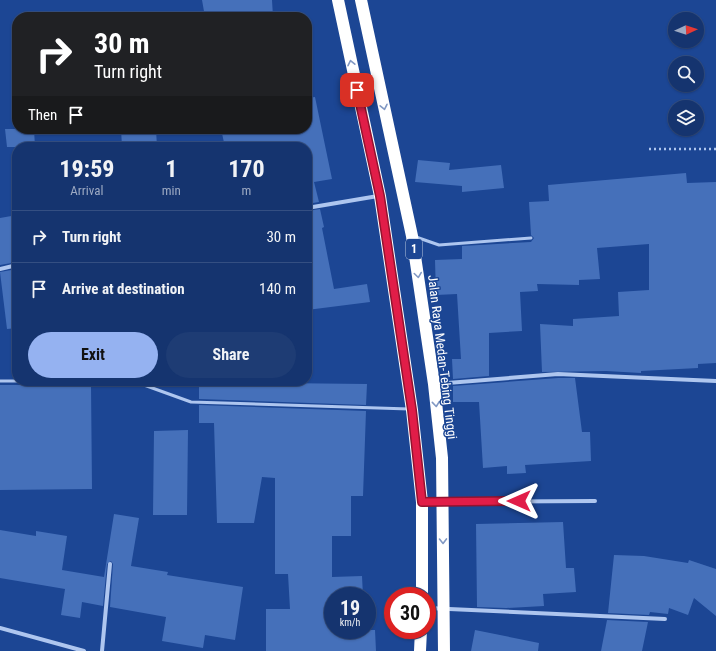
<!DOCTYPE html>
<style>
:root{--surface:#15346f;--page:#1e3c74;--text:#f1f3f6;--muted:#9daac3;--line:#344f82;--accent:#95b2f1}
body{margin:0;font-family:"Roboto Condensed",sans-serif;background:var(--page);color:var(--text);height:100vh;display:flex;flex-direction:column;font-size:15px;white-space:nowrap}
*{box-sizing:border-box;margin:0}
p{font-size:13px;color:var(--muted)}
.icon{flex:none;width:22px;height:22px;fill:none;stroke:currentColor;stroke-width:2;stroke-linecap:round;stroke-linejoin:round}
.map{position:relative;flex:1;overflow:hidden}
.drawer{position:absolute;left:12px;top:142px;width:300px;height:244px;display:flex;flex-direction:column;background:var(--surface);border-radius:16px;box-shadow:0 1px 3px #0004,0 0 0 1px var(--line)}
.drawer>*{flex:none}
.top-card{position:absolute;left:12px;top:12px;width:300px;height:122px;border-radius:16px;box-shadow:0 1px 3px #0004,0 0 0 1px var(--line);background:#202124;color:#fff;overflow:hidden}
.needle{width:26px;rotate:87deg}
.fabs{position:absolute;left:668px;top:12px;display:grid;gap:8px}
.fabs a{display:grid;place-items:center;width:36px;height:36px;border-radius:50%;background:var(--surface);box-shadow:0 1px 3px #0004,0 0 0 1px var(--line);font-size:20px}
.speed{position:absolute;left:324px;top:587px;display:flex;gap:8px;font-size:20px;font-weight:700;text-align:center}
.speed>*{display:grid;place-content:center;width:52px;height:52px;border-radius:50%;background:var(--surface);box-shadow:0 1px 3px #0004,0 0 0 1px var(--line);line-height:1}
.speed small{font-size:10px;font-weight:400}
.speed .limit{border:6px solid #d22;background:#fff;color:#111}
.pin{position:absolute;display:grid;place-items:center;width:34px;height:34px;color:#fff;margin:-17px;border-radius:8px;box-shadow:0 2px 6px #0006}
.me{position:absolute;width:44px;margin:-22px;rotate:270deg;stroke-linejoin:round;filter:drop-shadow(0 0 3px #0008)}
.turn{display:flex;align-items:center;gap:14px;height:84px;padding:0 16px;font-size:18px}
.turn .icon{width:52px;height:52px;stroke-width:2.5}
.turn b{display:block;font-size:28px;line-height:34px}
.then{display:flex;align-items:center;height:38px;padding:0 16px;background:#0003;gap:8px;font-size:15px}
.eta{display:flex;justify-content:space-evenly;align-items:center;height:68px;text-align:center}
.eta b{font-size:24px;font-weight:700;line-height:28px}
.action{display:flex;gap:8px;margin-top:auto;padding:8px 16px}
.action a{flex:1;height:46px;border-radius:24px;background:var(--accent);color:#111;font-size:16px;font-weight:700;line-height:46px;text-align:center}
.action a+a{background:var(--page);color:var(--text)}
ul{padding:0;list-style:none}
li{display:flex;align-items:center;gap:12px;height:52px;padding:0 16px;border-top:1px solid var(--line)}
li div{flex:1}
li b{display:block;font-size:15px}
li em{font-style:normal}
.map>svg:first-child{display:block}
.building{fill:#4570ba}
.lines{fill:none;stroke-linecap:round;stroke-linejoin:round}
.path{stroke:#aec6ef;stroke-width:2.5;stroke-dasharray:2 3;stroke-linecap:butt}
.lane{stroke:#aec6ef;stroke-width:3}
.street{stroke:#aec6ef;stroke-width:4}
.highway{stroke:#fff;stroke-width:12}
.oneway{stroke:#8299c4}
.route-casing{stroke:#92132f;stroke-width:10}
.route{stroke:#e11d48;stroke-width:7}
.labels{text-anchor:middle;stroke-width:3;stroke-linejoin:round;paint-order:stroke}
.shield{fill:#1c4694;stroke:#bbc8df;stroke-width:1}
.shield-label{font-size:12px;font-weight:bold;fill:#fff}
.street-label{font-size:13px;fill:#fff;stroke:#1c4694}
</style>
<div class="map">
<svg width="716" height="651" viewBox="0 0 716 651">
<rect width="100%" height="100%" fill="#1c4694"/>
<path class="building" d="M 202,0 L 272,0 L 273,17 L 205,17 Z
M 315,97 L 332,179 L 314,182 L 319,202 L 307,204 L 307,147 L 225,147 L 221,129 L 307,129 L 307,98 Z
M 5,129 L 34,129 L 35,147 L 7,147 Z
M 121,129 L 156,129 L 157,147 L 122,147 Z
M 418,160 L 450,163 L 449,170 L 501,165 L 504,188 L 462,192 L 462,186 L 415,182 Z
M 686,173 L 687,183 L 716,182 L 716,363 L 698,364 L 698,368 L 641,371 L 641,373 L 606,371 L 542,372 L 540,324 L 573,326 L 573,319 L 619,316 L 618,292 L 649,290 L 649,244 L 597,248 L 600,279 L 579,280 L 579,285 L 537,284 L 538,291 L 520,292 L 522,331 L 489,333 L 489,376 L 453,379 L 452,359 L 461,359 L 457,294 L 436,295 L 435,260 L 462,259 L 462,246 L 531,242 L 534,238 L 531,235 L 529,202 L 549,201 L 548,185 Z
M 320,209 L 324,227 L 322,228 L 334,289 L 367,284 L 370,302 L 307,310 L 307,211 Z
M 17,215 L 17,262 L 0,265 L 0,218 Z
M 17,269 L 17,328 L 7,329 L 0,272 Z
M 558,378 L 575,378 L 582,432 L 590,432 L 591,461 L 525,465 L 526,473 L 507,474 L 507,466 L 483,468 L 479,402 L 453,402 L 453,386 Z
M 199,382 L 367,384 L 366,405 L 199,399 Z
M 0,385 L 91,385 L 92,489 L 0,490 Z
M 199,405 L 366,411 L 363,496 L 351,496 L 351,536 L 332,536 L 332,577 L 362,576 L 363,596 L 333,596 L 333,630 L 375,630 L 376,651 L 266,651 L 266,609 L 290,609 L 288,574 L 275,574 L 275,478 L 262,477 L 254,523 L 217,523 L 214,423 L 199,423 Z
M 188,430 L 187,515 L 153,515 L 154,431 Z
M 114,514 L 139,518 L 131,566 L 168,572 L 167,575 L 243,587 L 235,640 L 205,635 L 203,648 L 162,641 L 166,617 L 110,607 L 113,564 L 111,561 L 107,564 L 103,606 L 82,602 L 80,618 L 61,615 L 65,589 L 0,578 L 0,530 L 36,536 L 36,531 L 67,536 L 62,570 L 104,577 Z
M 563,522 L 566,568 L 574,568 L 576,592 L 543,594 L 544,606 L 506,608 L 477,607 L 476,524 Z
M 614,555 L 644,556 L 688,563 L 689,560 L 716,569 L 716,616 L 694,598 L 688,615 L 669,608 L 668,614 L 650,612 L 649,615 L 608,613 Z
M 607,620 L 648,622 L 642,651 L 601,651 Z
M 475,630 L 539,643 L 538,651 L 471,651 Z"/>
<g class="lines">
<path class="path" d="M 649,149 L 716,149"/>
<path class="lane" d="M 416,237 L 439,245 L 531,238
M 0,381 L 17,381
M 40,381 L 122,382 L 144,385 L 191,402 L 409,409"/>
<path class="street" d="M 307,208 L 378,196
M 0,269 L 17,265
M 435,384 L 558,374 L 716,381
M 424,502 L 595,501
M 427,608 L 665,619
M 0,628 L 84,651
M 102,651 L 110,564"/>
<path class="highway" d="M 338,0 L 380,196 L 412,410 L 422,502 L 422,596
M 361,0 L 412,236 L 434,384 L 442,458 L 444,651
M 420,651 L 421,630"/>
</g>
<defs><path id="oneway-chevron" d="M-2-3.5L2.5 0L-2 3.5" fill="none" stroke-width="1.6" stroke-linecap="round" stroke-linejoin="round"/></defs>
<g class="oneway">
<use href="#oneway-chevron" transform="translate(351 63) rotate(-102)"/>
<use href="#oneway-chevron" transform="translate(384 107) rotate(78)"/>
<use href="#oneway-chevron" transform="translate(418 275) rotate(82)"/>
<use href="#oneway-chevron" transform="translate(436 404) rotate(84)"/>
<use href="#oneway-chevron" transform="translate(443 541) rotate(89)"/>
</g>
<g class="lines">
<defs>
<path id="route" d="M 357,90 L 380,196 L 412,410 L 422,502 L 519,501"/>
</defs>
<use href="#route" class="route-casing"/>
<use href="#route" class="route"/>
</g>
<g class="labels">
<rect class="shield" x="406" y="239" width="16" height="20" rx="3"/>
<g class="shield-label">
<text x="414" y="253">1</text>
</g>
<g class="street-label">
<text transform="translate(443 357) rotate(83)" y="5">Jalan Raya Medan-Tebing Tinggi</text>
</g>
</g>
</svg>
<div class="fabs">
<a><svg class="needle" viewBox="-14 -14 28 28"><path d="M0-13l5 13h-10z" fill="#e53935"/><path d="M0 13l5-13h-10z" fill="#9daac3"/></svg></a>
<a><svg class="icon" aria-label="search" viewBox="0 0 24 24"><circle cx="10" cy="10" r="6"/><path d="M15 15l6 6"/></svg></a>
<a><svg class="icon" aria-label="layers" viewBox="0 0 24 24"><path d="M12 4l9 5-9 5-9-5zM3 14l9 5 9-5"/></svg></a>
</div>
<div class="speed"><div>19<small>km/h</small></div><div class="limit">30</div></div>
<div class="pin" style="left:357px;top:90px;background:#d93025"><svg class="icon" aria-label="arrive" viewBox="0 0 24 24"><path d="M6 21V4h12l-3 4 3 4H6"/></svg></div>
<svg class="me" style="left:519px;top:501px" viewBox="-20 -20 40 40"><path d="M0-17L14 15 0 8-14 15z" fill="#e11d48" stroke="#fff" stroke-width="4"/></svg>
<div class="top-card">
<div class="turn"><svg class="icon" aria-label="right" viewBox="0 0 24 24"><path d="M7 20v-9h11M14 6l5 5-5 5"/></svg><div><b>30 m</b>Turn right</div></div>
<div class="then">Then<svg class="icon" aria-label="arrive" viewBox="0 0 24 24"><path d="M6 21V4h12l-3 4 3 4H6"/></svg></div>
</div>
<section class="drawer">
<div class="eta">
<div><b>19:59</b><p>Arrival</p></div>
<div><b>1</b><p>min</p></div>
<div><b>170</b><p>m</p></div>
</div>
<ul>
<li><svg class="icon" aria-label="right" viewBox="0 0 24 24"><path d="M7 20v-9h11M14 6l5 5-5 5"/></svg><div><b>Turn right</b></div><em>30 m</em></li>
<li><svg class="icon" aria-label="arrive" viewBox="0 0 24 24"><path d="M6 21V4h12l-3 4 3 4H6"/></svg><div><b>Arrive at destination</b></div><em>140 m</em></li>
</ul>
<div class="action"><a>Exit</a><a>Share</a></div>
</section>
</div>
